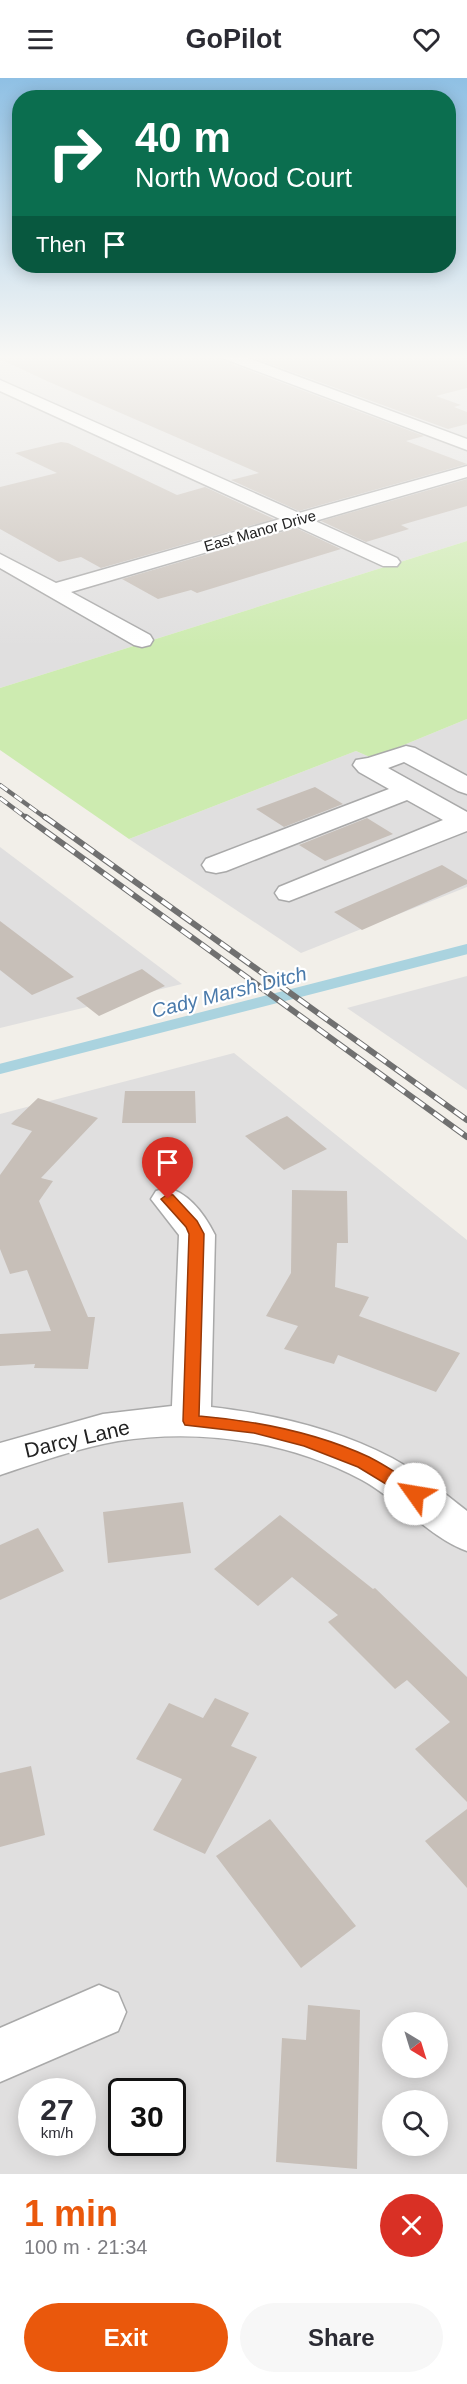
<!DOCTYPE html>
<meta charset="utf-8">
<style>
:root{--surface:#fff;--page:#f7f7f7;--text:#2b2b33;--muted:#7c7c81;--accent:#ea580c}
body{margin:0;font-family:Arial,sans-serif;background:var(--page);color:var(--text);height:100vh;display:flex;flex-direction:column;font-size:22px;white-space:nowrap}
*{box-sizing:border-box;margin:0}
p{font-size:20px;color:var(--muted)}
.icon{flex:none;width:33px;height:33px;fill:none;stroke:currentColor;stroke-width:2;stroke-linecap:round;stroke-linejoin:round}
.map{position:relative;height:2096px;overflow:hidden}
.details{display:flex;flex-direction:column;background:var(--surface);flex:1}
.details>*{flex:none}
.top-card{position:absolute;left:12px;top:12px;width:444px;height:183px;border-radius:24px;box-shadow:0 3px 15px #0003;background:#0b6e4f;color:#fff;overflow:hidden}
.needle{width:39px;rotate:142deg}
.controls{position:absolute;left:382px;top:1934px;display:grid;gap:12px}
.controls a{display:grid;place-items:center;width:66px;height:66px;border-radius:50%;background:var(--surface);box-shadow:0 3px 15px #0003;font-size:30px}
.speed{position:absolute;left:18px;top:2000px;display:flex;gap:12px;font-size:30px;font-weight:700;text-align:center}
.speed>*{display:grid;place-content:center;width:78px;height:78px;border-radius:50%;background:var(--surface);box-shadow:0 3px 15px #0003;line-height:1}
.speed small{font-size:15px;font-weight:400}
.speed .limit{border:3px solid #111;border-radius:9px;background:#fff;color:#111}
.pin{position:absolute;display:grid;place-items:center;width:51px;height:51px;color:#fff;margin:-62px -26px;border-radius:50% 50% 50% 0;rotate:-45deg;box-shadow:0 0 6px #0007}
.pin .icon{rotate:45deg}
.me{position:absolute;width:66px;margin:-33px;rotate:302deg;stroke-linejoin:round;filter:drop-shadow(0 0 4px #0008)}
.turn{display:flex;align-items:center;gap:21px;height:126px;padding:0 24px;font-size:27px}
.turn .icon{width:78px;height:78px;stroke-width:2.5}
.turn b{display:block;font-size:42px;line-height:51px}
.then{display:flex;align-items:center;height:57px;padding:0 24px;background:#0003;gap:12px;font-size:22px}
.round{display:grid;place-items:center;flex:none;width:63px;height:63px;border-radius:32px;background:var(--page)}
.summary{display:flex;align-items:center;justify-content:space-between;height:102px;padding:0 24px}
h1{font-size:36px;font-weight:700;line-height:45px;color:var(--accent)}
.primary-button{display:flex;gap:12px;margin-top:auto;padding:12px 24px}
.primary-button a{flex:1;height:69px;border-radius:36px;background:var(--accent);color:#fff;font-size:24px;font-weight:700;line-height:69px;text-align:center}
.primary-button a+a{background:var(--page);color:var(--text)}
header{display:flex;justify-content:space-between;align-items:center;height:78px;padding:0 24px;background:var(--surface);font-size:27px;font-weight:700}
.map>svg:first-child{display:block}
.residential{fill:#e0dfdf;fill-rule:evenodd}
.grass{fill:#cdebb0}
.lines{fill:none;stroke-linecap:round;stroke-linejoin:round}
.stream{stroke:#aad3df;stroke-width:10}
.building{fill:#c7bfb8}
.minor-casing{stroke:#a9a9a9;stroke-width:3}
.minor{fill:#fff;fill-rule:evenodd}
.rail-far1-casing{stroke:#707070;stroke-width:4.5}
.rail-casing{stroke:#707070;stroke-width:6}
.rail-far1{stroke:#fff;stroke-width:3;stroke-dasharray:9;stroke-linecap:butt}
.rail{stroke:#fff;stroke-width:4;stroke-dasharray:12;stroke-linecap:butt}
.route{fill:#ea580c;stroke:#983908;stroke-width:1.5}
.labels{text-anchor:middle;stroke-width:4.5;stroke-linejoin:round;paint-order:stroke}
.far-street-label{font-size:15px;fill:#222;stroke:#fff}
.water-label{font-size:20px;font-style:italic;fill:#4a7aab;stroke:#fff}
.near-street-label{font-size:21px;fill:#222;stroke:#fff}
</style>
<header><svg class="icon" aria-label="menu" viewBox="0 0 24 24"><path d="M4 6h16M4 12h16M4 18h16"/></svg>GoPilot<svg class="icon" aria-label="heart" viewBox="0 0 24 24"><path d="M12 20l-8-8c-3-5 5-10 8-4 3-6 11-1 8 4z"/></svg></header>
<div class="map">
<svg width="467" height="2096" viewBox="0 0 467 2096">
<rect width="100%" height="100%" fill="#f2efe9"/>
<path class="residential" d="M 0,277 L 467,277 L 467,463 L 0,610 Z
M 467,641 L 467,809 L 301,875 L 129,761 L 356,673 L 372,680 Z
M 0,769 L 182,906 L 0,950 Z
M 467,898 L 467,1012 L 347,930 Z
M 234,975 L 467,1162 L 467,2096 L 0,2096 L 0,1036 ZM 393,1944 L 438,1944 L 438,1989 L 393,1989 ZM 32,2013 L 82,2013 L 82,2064 L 32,2064 ZM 122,2013 L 172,2013 L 172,2064 L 122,2064 ZM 393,2022 L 438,2022 L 438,2067 L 393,2067 Z"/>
<path class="grass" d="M 467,463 L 467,641 L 372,680 L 356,673 L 129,761 L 0,672 L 0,610 Z"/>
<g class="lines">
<path class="stream" d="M 0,991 L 467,871"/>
</g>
<path class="building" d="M 0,277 L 217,277 L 221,282 L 424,358 L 406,363 L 467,386 L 299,433 L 231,402 L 259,395 L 47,303 L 0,281 Z
M 246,277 L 467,277 L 467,310 L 436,318 L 461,327 L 454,329 L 467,334 L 467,346 L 448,351 Z
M 61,364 L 68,365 L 177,417 L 205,409 L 274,441 L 101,490 L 81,479 L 59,484 L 0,451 L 0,409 L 57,395 L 15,375 Z
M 467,401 L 467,428 L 401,447 L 409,451 L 366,464 L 321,443 Z
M 296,450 L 341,471 L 197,515 L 191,512 L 158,521 L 122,501 Z
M 315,709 L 343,726 L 284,749 L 256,731 Z
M 367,740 L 393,756 L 325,783 L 299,767 Z
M 442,787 L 467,802 L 467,806 L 362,852 L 334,834 Z
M 0,843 L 74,899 L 32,917 L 0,892 Z
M 142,891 L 165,908 L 99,938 L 76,920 Z
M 125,1013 L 195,1013 L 196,1045 L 122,1045 Z
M 38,1020 L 98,1040 L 41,1100 L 53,1103 L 39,1123 L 88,1239 L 95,1239 L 88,1291 L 34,1290 L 35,1286 L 0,1288 L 0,1256 L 51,1253 L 27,1192 L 10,1196 L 0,1171 L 0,1097 L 32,1053 L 11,1046 Z
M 287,1038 L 327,1071 L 284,1092 L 245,1058 Z
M 292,1112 L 347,1113 L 348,1165 L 337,1165 L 335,1209 L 369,1219 L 359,1238 L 460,1275 L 436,1314 L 338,1277 L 334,1286 L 284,1271 L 298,1248 L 266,1238 L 291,1195 Z
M 183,1424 L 191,1475 L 108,1485 L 103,1434 Z
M 280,1437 L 373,1511 L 375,1510 L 467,1599 L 467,1724 L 415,1671 L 450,1644 L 407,1602 L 395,1611 L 328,1544 L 338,1537 L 292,1499 L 258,1528 L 214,1491 Z
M 38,1450 L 64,1493 L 0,1522 L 0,1467 Z
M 215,1620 L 249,1635 L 231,1668 L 257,1679 L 205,1776 L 153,1752 L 182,1701 L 136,1681 L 169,1625 L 203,1640 Z
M 31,1688 L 45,1757 L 0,1769 L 0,1695 Z
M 467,1731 L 467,1810 L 425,1763 Z
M 270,1741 L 356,1848 L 301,1890 L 216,1778 Z
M 308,1927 L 360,1932 L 357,2091 L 276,2084 L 282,1960 L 306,1962 Z"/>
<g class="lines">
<defs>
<path id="minor" d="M 219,277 L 240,277 L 467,361 L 467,372 L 222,280 Z
M 0,302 L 299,435 L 467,388 L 467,399 L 315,443 L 397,480 L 400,484 L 397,488 L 383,488 L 296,448 L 71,514 L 150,557 L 153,562 L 150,567 L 142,569 L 134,567 L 0,490 L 0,476 L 56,505 L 280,441 L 0,313 Z
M 406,668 L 415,670 L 467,698 L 467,716 L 458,713 L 404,684 L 388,690 L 467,734 L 467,753 L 289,823 L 279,821 L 275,815 L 279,809 L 443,742 L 407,722 L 226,793 L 216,795 L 206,793 L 202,787 L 206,781 L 389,711 L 359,694 L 353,687 L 356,682 L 368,680 Z
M 168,1110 C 190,1116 205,1137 215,1157 L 211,1329 C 273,1336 337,1351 392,1380 C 419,1395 443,1414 467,1433 L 467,1473 C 432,1461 397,1421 362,1402 C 289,1363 200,1350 118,1363 C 78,1370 39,1384 0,1397 L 0,1365 L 103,1336 L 172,1328 L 179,1157 L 151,1121 L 156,1113 Z
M 99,1907 L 118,1915 L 126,1934 L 118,1953 L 0,2004 L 0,1950 Z"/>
</defs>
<use href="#minor" class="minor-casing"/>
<use href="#minor" class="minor"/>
<defs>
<path id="rail-far1" d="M 0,707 L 47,741
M 0,720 L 28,741"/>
<path id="rail" d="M 26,739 L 467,1059
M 45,739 L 467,1042"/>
</defs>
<use href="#rail-far1" class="rail-far1-casing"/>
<use href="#rail" class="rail-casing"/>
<use href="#rail-far1" class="rail-far1"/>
<use href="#rail" class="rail"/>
</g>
<linearGradient id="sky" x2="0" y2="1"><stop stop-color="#8fc0e4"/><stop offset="0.49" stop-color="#f9f8f5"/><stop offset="1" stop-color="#f9f8f5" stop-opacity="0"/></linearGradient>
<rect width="467" height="570" fill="url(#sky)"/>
<path class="route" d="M 168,1116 L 173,1117 L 197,1143 L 204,1156 L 199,1338 C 258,1343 315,1354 369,1379 C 387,1388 404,1400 421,1411 L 423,1416 L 421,1420 L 415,1422 L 409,1420 L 358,1389 L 304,1368 L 254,1355 L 185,1347 L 183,1343 L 189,1156 L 186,1149 L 161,1121 Z"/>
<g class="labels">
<g class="far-street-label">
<text transform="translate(260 453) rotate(-16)" y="5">East Manor Drive</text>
</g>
<g class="water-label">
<text transform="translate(229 914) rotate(-14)" y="7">Cady Marsh Ditch</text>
</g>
<g class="near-street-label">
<text transform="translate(77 1361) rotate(-13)" y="7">Darcy Lane</text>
</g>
</g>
</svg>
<div class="controls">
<a><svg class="needle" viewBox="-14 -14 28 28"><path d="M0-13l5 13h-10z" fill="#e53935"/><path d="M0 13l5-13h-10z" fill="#7c7c81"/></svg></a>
<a><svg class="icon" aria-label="search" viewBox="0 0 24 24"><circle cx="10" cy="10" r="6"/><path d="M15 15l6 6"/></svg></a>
</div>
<div class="speed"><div>27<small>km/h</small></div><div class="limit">30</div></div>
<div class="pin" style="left:168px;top:1121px;background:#d93025"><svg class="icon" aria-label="arrive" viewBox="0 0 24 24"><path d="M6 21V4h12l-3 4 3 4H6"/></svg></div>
<svg class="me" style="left:415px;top:1416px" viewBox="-20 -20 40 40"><circle r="19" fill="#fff"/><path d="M0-13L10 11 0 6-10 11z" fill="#ea580c"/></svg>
<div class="top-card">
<div class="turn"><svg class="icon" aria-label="right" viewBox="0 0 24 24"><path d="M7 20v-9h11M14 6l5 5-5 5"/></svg><div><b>40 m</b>North Wood Court</div></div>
<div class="then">Then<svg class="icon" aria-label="arrive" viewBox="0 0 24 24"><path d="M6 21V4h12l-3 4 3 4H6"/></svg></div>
</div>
</div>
<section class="details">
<div class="summary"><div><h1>1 min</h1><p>100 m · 21:34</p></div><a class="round" style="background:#d93025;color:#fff"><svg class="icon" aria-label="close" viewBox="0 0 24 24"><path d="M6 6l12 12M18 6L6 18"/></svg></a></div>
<div class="primary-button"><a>Exit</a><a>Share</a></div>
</section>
